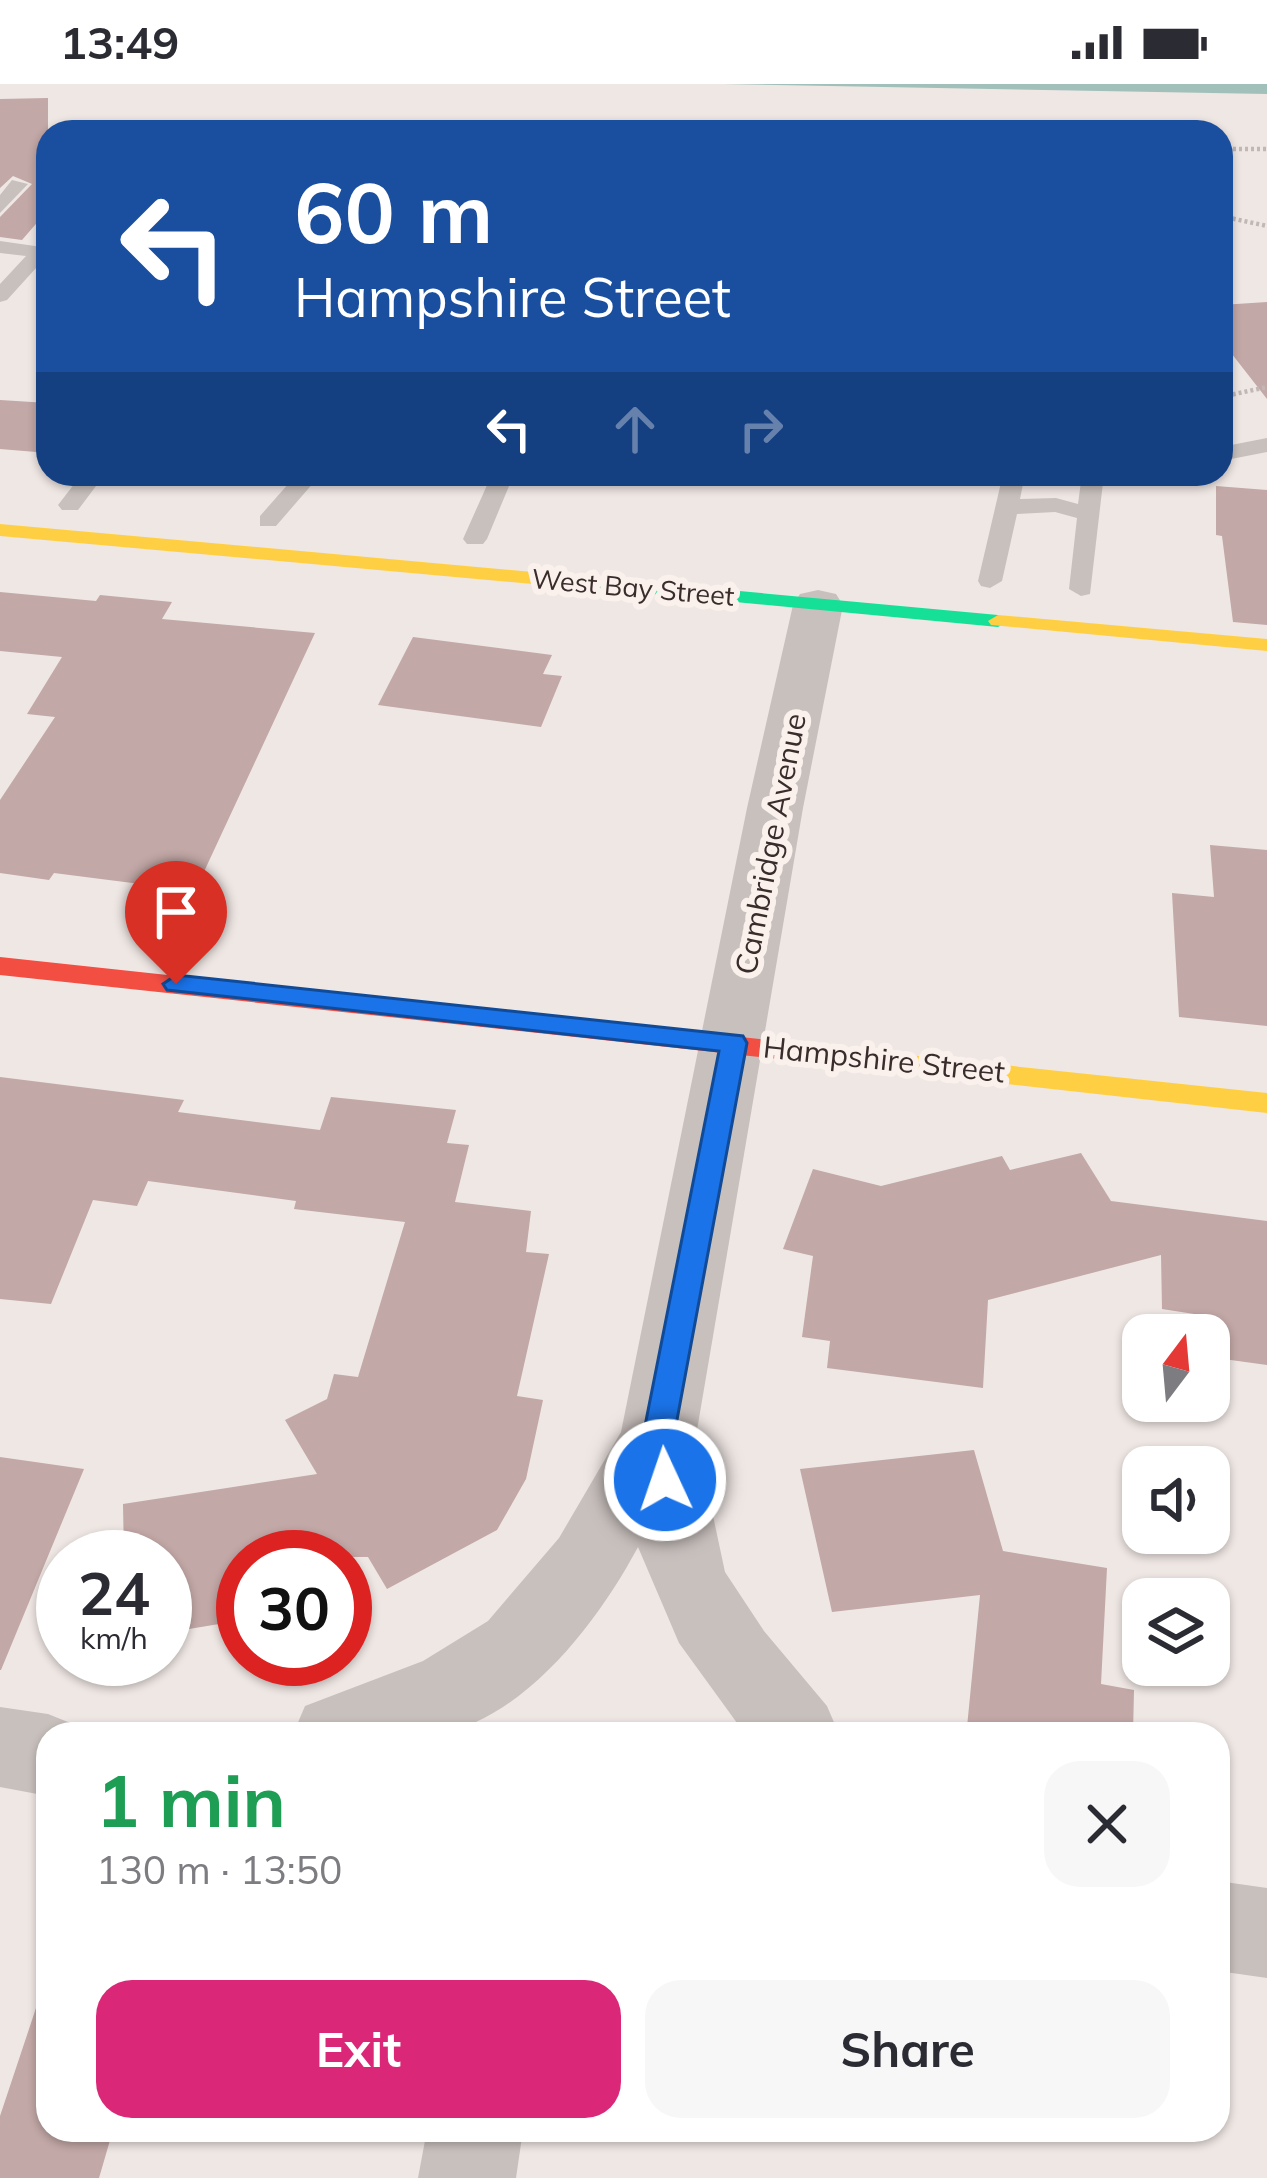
<!DOCTYPE html>
<meta charset="utf-8">
<style>
:root{--surface:#fff;--page:#f7f7f7;--text:#2b2b33;--muted:#7c7c81;--accent:#db2777}
body{margin:0;font-family:Mulish,sans-serif;background:var(--page);color:var(--text);height:100vh;display:flex;flex-direction:column;font-size:45px;white-space:nowrap}
*{box-sizing:border-box;margin:0}
p{font-size:39px;color:var(--muted)}
.icon{flex:none;width:66px;height:66px;fill:none;stroke:currentColor;stroke-width:2;stroke-linecap:round;stroke-linejoin:round}
.map{position:relative;flex:1;overflow:hidden}
.panel{position:absolute;left:36px;top:1638px;width:1194px;height:420px;display:flex;flex-direction:column;background:var(--surface);border-radius:36px;box-shadow:0 3px 9px #0004}
.panel>*{flex:none}
.top-card{position:absolute;left:36px;top:36px;width:1197px;height:366px;border-radius:36px;box-shadow:0 3px 9px #0004;background:#1a4fa0;color:#fff;overflow:hidden}
.needle{width:78px;rotate:16deg}
.tools{position:absolute;left:1122px;top:1230px;display:grid;gap:24px}
.tools a{display:grid;place-items:center;width:108px;height:108px;border-radius:24px;background:var(--surface);box-shadow:0 3px 9px #0004;font-size:60px}
.speed{position:absolute;left:36px;top:1446px;display:flex;gap:24px;font-size:60px;font-weight:700;text-align:center}
.speed>*{display:grid;place-content:center;width:156px;height:156px;border-radius:50%;background:var(--surface);box-shadow:0 3px 9px #0004;line-height:1}
.speed small{font-size:30px;font-weight:400}
.speed .limit{border:18px solid #d22;background:#fff;color:#111}
.pin{position:absolute;display:grid;place-items:center;width:102px;height:102px;color:#fff;margin:-123px -51px;border-radius:50% 50% 50% 0;rotate:-45deg;box-shadow:0 0 12px #0007}
.pin .icon{rotate:45deg}
.me{position:absolute;width:132px;margin:-66px;rotate:357deg;stroke-linejoin:round;filter:drop-shadow(0 0 9px #0008)}
.turn{display:flex;align-items:center;gap:42px;height:252px;padding:0 60px;font-size:54px}
.turn .icon{width:156px;height:156px;stroke-width:2.5}
.turn b{display:block;font-size:84px;line-height:102px}
.lanes{display:flex;align-items:center;height:114px;padding:0 60px;background:#0003;justify-content:center;gap:60px;direction:ltr}
.lanes .off{opacity:.35}
.round{display:grid;place-items:center;flex:none;width:126px;height:126px;border-radius:36px;background:var(--page)}
.headline{display:flex;align-items:center;justify-content:space-between;height:204px;padding:0 60px}
h1{font-size:72px;font-weight:700;line-height:90px;color:#1e9e55}
.primary-button{display:flex;gap:24px;margin-top:auto;padding:24px 60px}
.primary-button a{flex:1;height:138px;border-radius:36px;background:var(--accent);color:#fff;font-size:48px;font-weight:700;line-height:138px;text-align:center}
.primary-button a+a{background:var(--page);color:var(--text)}
.status{display:flex;justify-content:space-between;align-items:center;height:84px;padding:0 60px;background:var(--surface);direction:ltr}
.status svg{height:33px;fill:currentColor}
.map>svg:first-child{display:block}
.water{fill:#a1c0b9}
.building{fill:#c2a8a6}
.lines{fill:none;stroke-linecap:round;stroke-linejoin:round}
.path{stroke:#c1b8b5;stroke-width:4.5;stroke-dasharray:3 3;stroke-linecap:butt}
.lane{fill:#c8c0bd;fill-rule:evenodd}
.street{fill:#c8c0bd;fill-rule:evenodd}
.fast{fill:#16e098;fill-rule:evenodd}
.slow{fill:#ffcf43;fill-rule:evenodd}
.jam{fill:#f24e42;fill-rule:evenodd}
.route{fill:#1a73e8;stroke:#114b97;stroke-width:3}
.labels{text-anchor:middle;stroke-width:12;stroke-linejoin:round;paint-order:stroke}
.far-street-label{font-size:27px;fill:#392c2b;stroke:#faf1ed}
.street-label{font-size:30px;fill:#392c2b;stroke:#faf1ed}
</style>
<div class="status"><b>13:49</b><svg viewBox="0 0 49 12"><path d="M0 12V9h3v3zM5 12V6h3v6zM10 12V3h3v9zM15 12V0h3v12zM26 1h20v11H26zM47 4h2v5h-2z"/></svg></div>
<div class="map">
<svg width="1267" height="2094" viewBox="0 0 1267 2094">
<rect width="100%" height="100%" fill="#efe7e4"/>
<path class="water" d="M 723,0 L 1267,0 L 1267,10 Z"/>
<path class="building" d="M 48,14 L 48,126 L 22,156 L 0,153 L 0,133 L 32,100 L 13,92 L 0,104 L 0,15 Z
M 1267,218 L 1267,315 L 1221,256 L 1221,221 Z
M 0,316 L 48,319 L 48,369 L 0,365 Z
M 1216,402 L 1267,406 L 1267,541 L 1233,538 L 1222,452 L 1216,451 Z
M 0,508 L 96,517 L 100,511 L 172,518 L 162,535 L 315,549 L 195,807 L 54,789 L 49,796 L 0,789 L 0,716 L 55,633 L 27,630 L 62,573 L 0,567 Z
M 413,553 L 552,571 L 543,590 L 562,592 L 541,643 L 378,621 Z
M 1210,761 L 1267,766 L 1267,942 L 1179,933 L 1172,809 L 1214,813 Z
M 0,993 L 184,1016 L 178,1028 L 320,1046 L 331,1013 L 456,1026 L 447,1059 L 469,1061 L 455,1118 L 531,1127 L 526,1168 L 549,1170 L 517,1312 L 543,1316 L 526,1395 L 497,1446 L 387,1505 L 368,1473 L 243,1473 L 243,1536 L 165,1549 L 165,1473 L 124,1473 L 123,1420 L 317,1390 L 285,1336 L 327,1315 L 334,1290 L 358,1293 L 405,1138 L 294,1125 L 296,1117 L 148,1097 L 137,1122 L 93,1116 L 51,1220 L 0,1215 Z
M 1081,1069 L 1111,1117 L 1267,1137 L 1267,1281 L 1209,1273 L 1207,1232 L 1162,1225 L 1161,1171 L 988,1216 L 983,1304 L 827,1284 L 830,1257 L 802,1253 L 813,1172 L 783,1165 L 813,1085 L 881,1102 L 1002,1072 L 1010,1086 Z
M 974,1366 L 1003,1467 L 1107,1484 L 1101,1600 L 1134,1606 L 1133,1650 L 1004,1650 L 967,1643 L 980,1511 L 832,1528 L 800,1385 Z
M 0,1373 L 84,1385 L 1,1586 L 0,1586 Z
M 39,1915 L 48,1917 L 48,2046 L 113,2046 L 99,2094 L 0,2094 L 0,2032 Z"/>
<g class="lines">
<path class="path" d="M 1221,65 L 1267,65
M 1221,132 L 1267,142
M 1221,313 L 1267,303"/>
<path class="lane" d="M 12,96 L 28,100 L 0,129 L 0,111 Z
M 0,157 L 42,163 L 46,173 L 7,216 L 0,218 L 0,200 L 26,172 L 0,169 Z
M 1267,354 L 1267,368 L 1221,377 L 1221,363 Z
M 82,390 L 105,390 L 78,426 L 62,426 L 58,421 Z
M 297,390 L 321,390 L 276,442 L 260,442 L 260,432 Z
M 492,390 L 514,390 L 487,455 L 483,460 L 467,460 L 463,455 Z
M 1003,390 L 1025,390 L 1020,415 L 1056,414 L 1078,420 L 1082,390 L 1104,390 L 1090,510 L 1081,512 L 1069,505 L 1077,434 L 1055,428 L 1017,430 L 1002,497 L 990,504 L 981,502 L 978,497 Z"/>
<path class="street" d="M 818,506 L 836,510 L 843,521 L 803,724 L 696,1352 L 725,1488 L 764,1547 L 827,1622 L 839,1650 L 745,1650 L 679,1559 L 638,1463 C 599,1536 528,1631 441,1650 C 404,1658 334,1650 293,1650 L 305,1622 L 423,1577 L 488,1537 L 559,1454 L 621,1348 L 747,724 L 793,521 L 800,510 Z
M 0,1623 L 48,1630 L 78,1642 L 81,1650 L 48,1650 L 48,1712 L 0,1703 Z
M 1218,1797 L 1267,1804 L 1267,1894 L 1218,1887 Z
M 427,2046 L 523,2046 L 516,2094 L 418,2094 Z"/>
<path class="fast" d="M 533,488 L 998,531 L 1008,537 L 998,543 L 526,498 L 523,494 Z"/>
<path class="slow" d="M 0,440 L 533,488 L 543,494 L 533,500 L 0,452 Z
M 998,531 L 1267,555 L 1267,567 L 991,541 L 988,537 Z
M 899,970 L 1267,1009 L 1267,1029 L 899,988 L 886,979 Z"/>
<path class="jam" d="M 0,873 L 899,970 L 912,979 L 899,988 L 0,891 Z"/>
</g>
<path class="route" d="M 176,891 L 743,952 L 747,959 L 674,1352 L 681,1396 L 676,1406 L 665,1410 L 654,1406 L 643,1352 L 719,967 L 167,906 L 163,900 Z"/>
<g class="labels">
<g class="far-street-label">
<text transform="translate(633 504) rotate(5)" y="9">West Bay Street</text>
</g>
<g class="street-label">
<text transform="translate(771 760) rotate(-79)" y="10">Cambridge Avenue</text>
<text transform="translate(884 976) rotate(6)" y="10">Hampshire Street</text>
</g>
</g>
</svg>
<div class="tools">
<a><svg class="needle" viewBox="-14 -14 28 28"><path d="M0-13l5 13h-10z" fill="#e53935"/><path d="M0 13l5-13h-10z" fill="#7c7c81"/></svg></a>
<a><svg class="icon" aria-label="sound" viewBox="0 0 24 24"><path d="M4 9h4l5-4v14l-5-4H4zM17 9q2 3 0 6"/></svg></a>
<a><svg class="icon" aria-label="layers" viewBox="0 0 24 24"><path d="M12 4l9 5-9 5-9-5zM3 14l9 5 9-5"/></svg></a>
</div>
<div class="speed"><div>24<small>km/h</small></div><div class="limit">30</div></div>
<div class="pin" style="left:176px;top:900px;background:#d93025"><svg class="icon" aria-label="arrive" viewBox="0 0 24 24"><path d="M6 21V4h12l-3 4 3 4H6"/></svg></div>
<svg class="me" style="left:665px;top:1396px" viewBox="-20 -20 40 40"><circle r="17" fill="#1a73e8" stroke="#fff" stroke-width="3"/><path d="M0-11L8 9 0 5-8 9z" fill="#fff"/></svg>
<div class="top-card">
<div class="turn"><svg class="icon" aria-label="left" viewBox="0 0 24 24"><path d="M17 20v-9H6M10 6l-5 5 5 5"/></svg><div><b>60 m</b>Hampshire Street</div></div>
<div class="lanes"><svg class="icon" aria-label="left" viewBox="0 0 24 24"><path d="M17 20v-9H6M10 6l-5 5 5 5"/></svg><svg class="icon off" aria-label="ahead" viewBox="0 0 24 24"><path d="M12 20V5M6 11l6-6 6 6"/></svg><svg class="icon off" aria-label="right" viewBox="0 0 24 24"><path d="M7 20v-9h11M14 6l5 5-5 5"/></svg></div>
</div>
<section class="panel">
<div class="headline"><div><h1>1 min</h1><p>130 m · 13:50</p></div><a class="round"><svg class="icon" aria-label="close" viewBox="0 0 24 24"><path d="M6 6l12 12M18 6L6 18"/></svg></a></div>
<div class="primary-button"><a>Exit</a><a>Share</a></div>
</section>
</div>
